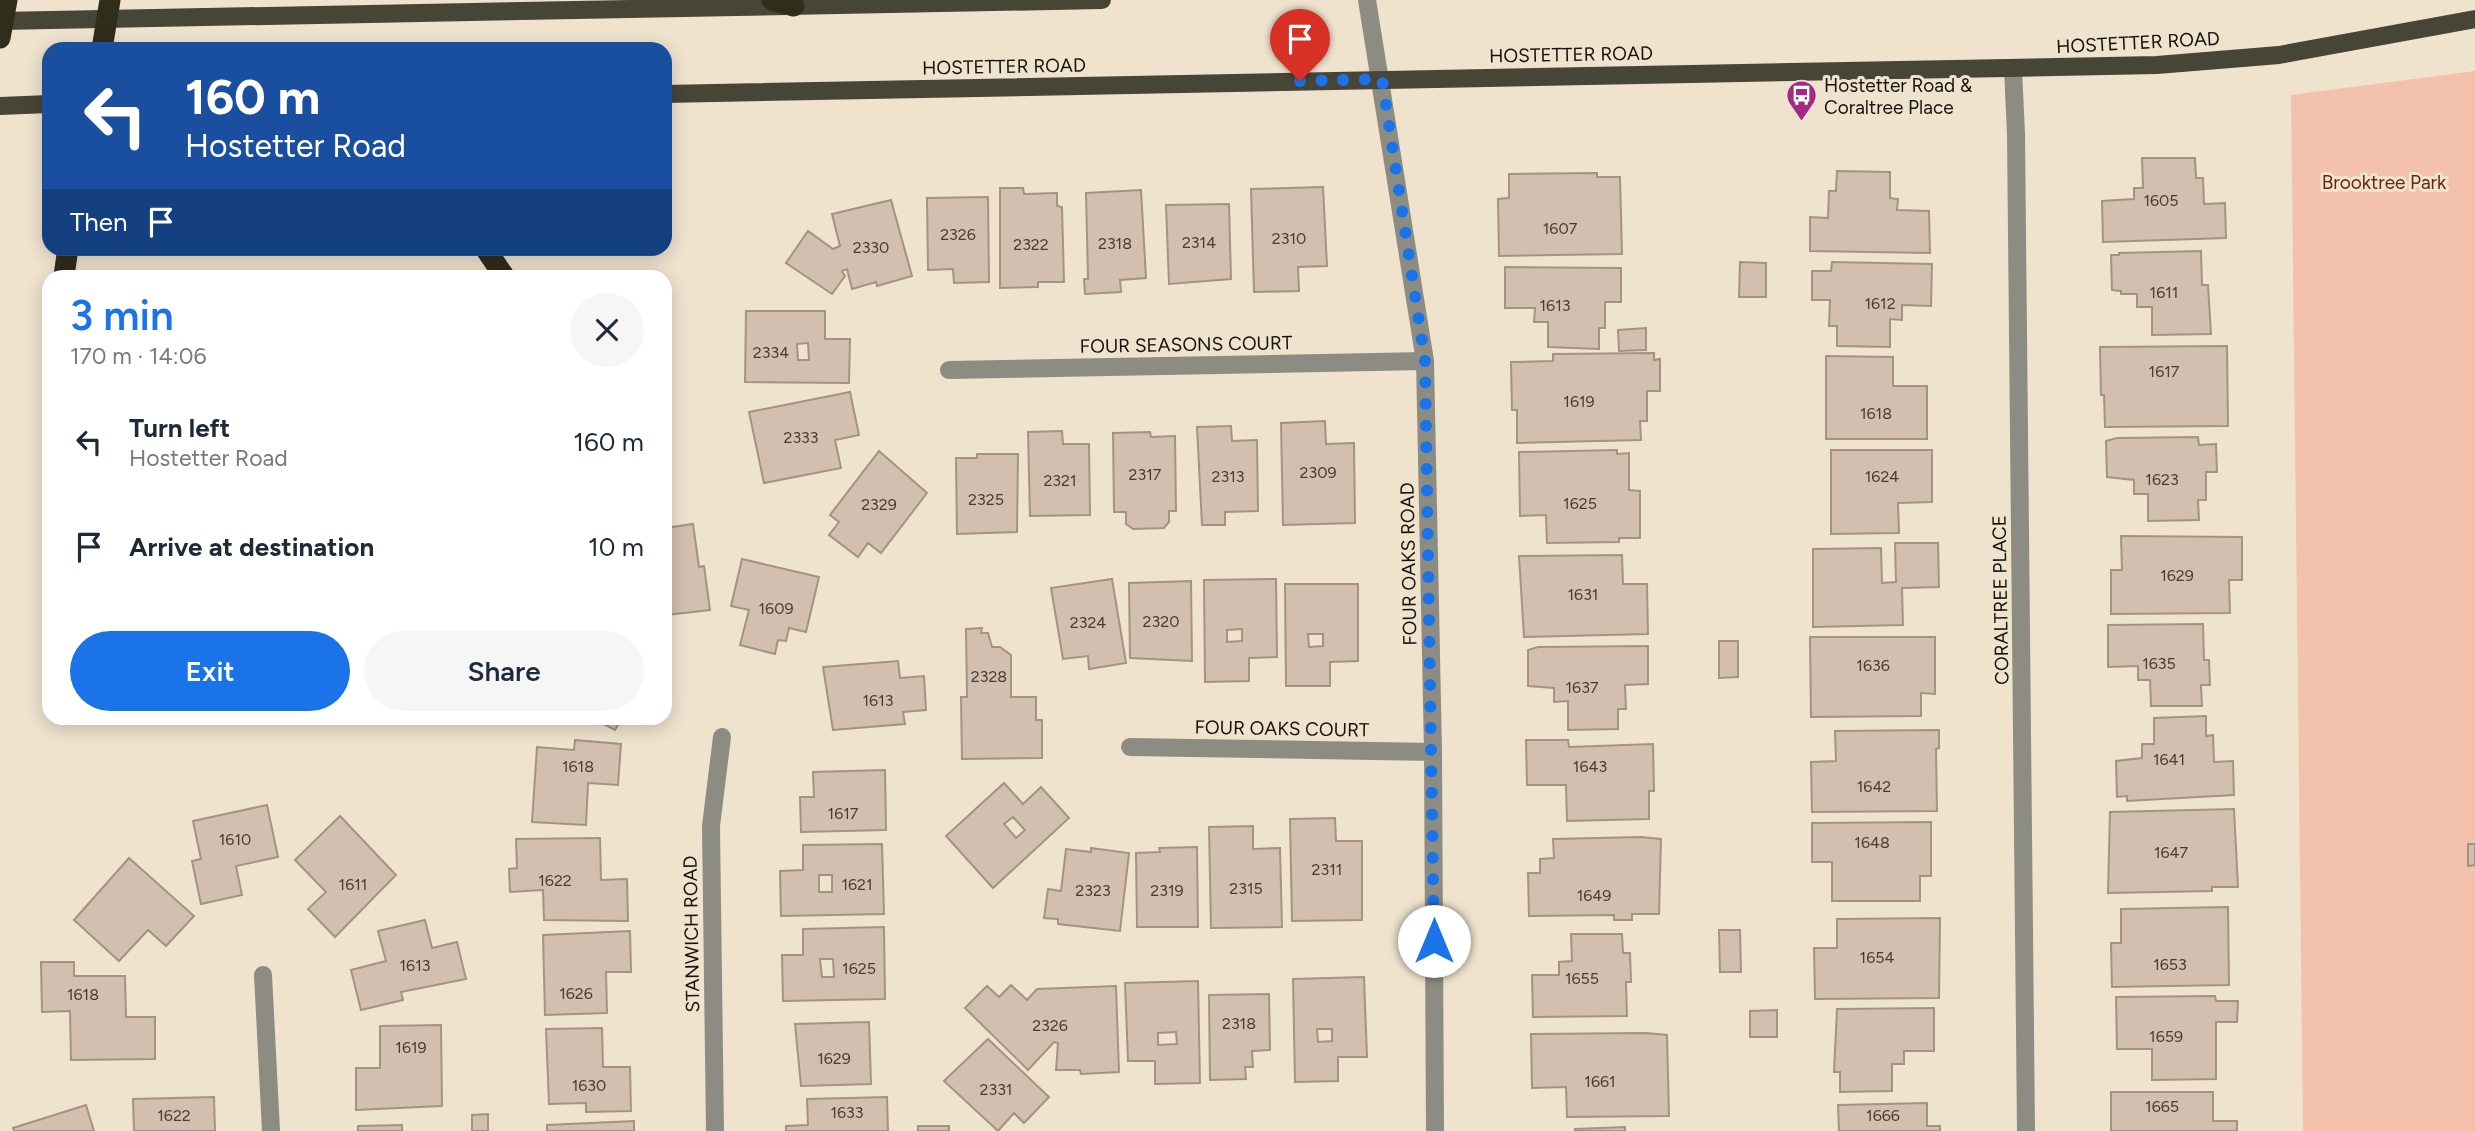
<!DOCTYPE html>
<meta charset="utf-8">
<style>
:root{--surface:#fff;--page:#f6f6f7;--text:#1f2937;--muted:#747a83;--accent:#1a73e8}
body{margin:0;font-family:Figtree,sans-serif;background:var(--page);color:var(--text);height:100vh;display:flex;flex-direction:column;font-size:26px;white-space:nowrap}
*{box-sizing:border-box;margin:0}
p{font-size:23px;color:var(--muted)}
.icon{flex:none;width:38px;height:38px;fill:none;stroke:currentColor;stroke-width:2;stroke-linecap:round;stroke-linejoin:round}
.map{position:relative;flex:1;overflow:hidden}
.details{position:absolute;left:42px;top:270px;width:630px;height:455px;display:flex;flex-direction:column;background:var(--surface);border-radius:21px;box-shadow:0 4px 18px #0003}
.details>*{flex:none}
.guide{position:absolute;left:42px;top:42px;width:630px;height:214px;border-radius:21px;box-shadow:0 4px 18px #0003;background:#1a4fa0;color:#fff;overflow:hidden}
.pin{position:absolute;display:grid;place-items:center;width:60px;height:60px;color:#fff;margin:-72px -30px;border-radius:50% 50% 50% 0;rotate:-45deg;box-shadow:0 0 7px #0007}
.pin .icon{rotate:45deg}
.me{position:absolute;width:77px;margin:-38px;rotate:0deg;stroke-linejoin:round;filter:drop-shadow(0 0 5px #0008)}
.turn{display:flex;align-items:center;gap:24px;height:147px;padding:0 28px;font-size:32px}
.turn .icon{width:91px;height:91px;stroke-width:2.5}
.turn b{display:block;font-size:49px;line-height:60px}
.then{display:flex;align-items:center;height:66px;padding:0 28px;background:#0003;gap:14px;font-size:26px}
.round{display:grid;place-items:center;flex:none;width:74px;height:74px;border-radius:37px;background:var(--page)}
.headline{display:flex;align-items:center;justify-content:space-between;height:119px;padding:0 28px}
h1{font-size:42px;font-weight:600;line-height:52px;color:var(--accent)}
.button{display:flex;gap:14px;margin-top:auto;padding:14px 28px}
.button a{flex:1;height:80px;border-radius:42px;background:var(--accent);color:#fff;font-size:28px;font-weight:600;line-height:80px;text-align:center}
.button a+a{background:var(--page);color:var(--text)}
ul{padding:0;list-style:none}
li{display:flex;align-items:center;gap:21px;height:105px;padding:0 28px}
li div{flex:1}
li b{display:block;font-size:26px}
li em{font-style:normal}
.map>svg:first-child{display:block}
.green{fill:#f4c1ae}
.building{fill:#d2bfaf;stroke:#a49283;stroke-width:2;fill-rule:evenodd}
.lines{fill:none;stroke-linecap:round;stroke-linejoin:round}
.minor{stroke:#8d8c83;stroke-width:18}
.major{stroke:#474536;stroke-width:18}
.highway{stroke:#302d1b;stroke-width:21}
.highway-bridge{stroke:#302d1b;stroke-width:21}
.route{stroke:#1a73e8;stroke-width:12;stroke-dasharray:0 21.6}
.labels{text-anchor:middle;stroke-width:6;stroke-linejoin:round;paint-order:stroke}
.number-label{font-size:16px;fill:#453d34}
.street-label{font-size:19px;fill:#16120b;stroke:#efe3ce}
.poi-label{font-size:19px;fill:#16120b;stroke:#efe3ce;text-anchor:start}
.park-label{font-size:19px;fill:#692609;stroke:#efe3ce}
</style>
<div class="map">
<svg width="2475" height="1131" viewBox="0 0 2475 1131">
<rect width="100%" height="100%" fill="#efe3ce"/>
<path class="green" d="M 2475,71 L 2475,1131 L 2303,1131 L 2291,95 Z"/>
<path class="building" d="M 2142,158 L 2195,158 L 2196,178 L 2203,178 L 2204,204 L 2225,203 L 2226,238 L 2103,242 L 2102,201 L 2134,199 L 2134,188 L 2143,188 Z
M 1837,171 L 1890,172 L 1890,198 L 1898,199 L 1897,210 L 1929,211 L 1930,253 L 1810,251 L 1810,217 L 1828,218 L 1829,191 L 1836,191 Z
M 1597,173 L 1597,177 L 1620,177 L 1622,254 L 1499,256 L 1498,199 L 1509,198 L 1509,174 Z
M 1323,187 L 1327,266 L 1298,267 L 1299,291 L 1254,292 L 1251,189 Z
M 1000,188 L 1023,188 L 1024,194 L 1057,193 L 1057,206 L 1062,207 L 1064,282 L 1038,282 L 1038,287 L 1000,288 Z
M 1141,190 L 1146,278 L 1120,280 L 1121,292 L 1085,294 L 1084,279 L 1088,279 L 1086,193 Z
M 988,197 L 989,282 L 954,283 L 953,269 L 928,270 L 927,198 Z
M 891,200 L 912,276 L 877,286 L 876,282 L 852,289 L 847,269 L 842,271 L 845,276 L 832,294 L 786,263 L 808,231 L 833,249 L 840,246 L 832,214 Z
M 1229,204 L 1231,279 L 1169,284 L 1166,205 Z
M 2201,251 L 2202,285 L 2208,285 L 2211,334 L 2152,335 L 2152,307 L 2137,307 L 2137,294 L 2121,294 L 2121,291 L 2112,290 L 2111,255 L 2119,255 L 2119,253 Z
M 1740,262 L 1766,263 L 1766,297 L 1739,297 Z
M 1832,262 L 1932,264 L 1931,306 L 1902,305 L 1902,320 L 1890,319 L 1890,347 L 1837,346 L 1837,326 L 1829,326 L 1830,300 L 1812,300 L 1812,271 L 1831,271 Z
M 1505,267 L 1621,268 L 1621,302 L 1605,302 L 1605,328 L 1599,328 L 1599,349 L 1548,347 L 1548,322 L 1534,322 L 1535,308 L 1505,308 Z
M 746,311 L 825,311 L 825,339 L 850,339 L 849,383 L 745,382 ZM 808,343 L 809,360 L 798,360 L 797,344 Z
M 1646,328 L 1646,350 L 1619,351 L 1618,330 Z
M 2227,346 L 2228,426 L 2105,427 L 2104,395 L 2101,395 L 2100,347 Z
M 1654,353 L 1654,360 L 1660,359 L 1660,391 L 1647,391 L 1647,421 L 1640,421 L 1641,440 L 1517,443 L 1517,410 L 1512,410 L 1511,362 L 1553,361 L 1553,354 Z
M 1826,356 L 1893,357 L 1893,386 L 1927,386 L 1927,439 L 1826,439 Z
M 850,392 L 859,435 L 835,440 L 841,468 L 764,483 L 749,412 Z
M 1325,421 L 1326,444 L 1354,443 L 1355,523 L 1283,525 L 1281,423 Z
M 1231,426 L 1232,441 L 1257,440 L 1258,511 L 1225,512 L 1225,525 L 1202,525 L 1197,427 Z
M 1062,431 L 1063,444 L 1089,444 L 1090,515 L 1030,516 L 1028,432 Z
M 1150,432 L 1151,437 L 1175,436 L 1176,511 L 1169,511 L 1169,522 L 1164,528 L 1133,529 L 1126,524 L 1126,512 L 1114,512 L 1113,433 Z
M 2198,437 L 2199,445 L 2216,444 L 2217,472 L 2206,472 L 2206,500 L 2198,500 L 2199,520 L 2148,521 L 2148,494 L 2134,494 L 2134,480 L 2107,477 L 2106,441 L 2117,438 Z
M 1617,450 L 1617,454 L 1629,453 L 1629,490 L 1640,491 L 1640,538 L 1619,538 L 1619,542 L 1547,543 L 1546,515 L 1520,516 L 1519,452 Z
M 1831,450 L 1932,450 L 1932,502 L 1898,503 L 1899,533 L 1831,534 Z
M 879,451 L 927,493 L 881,553 L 868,543 L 858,557 L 829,535 L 839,522 L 830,515 Z
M 977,454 L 1018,454 L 1017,532 L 957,534 L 956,458 L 977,458 Z
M 693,524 L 699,567 L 704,566 L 710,610 L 667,615 L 665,528 Z
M 2121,536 L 2242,537 L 2242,580 L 2229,580 L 2230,613 L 2111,614 L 2111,570 L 2122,570 Z
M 1895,543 L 1938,543 L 1939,587 L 1902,588 L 1903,625 L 1813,627 L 1813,549 L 1881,548 L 1882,583 L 1896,582 Z
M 1622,555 L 1623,584 L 1647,584 L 1648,634 L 1524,637 L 1519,556 Z
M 742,559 L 819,577 L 806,632 L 789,628 L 786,641 L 778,640 L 775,654 L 740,645 L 749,610 L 731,606 Z
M 1112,579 L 1126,663 L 1089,669 L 1088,656 L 1063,659 L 1051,588 Z
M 1276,579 L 1277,657 L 1249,658 L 1249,681 L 1205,682 L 1204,580 ZM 1242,629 L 1242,641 L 1227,642 L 1227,630 Z
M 1191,581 L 1192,661 L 1130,658 L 1129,583 Z
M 1285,584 L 1358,584 L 1358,661 L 1330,662 L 1330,686 L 1286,686 ZM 1308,634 L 1323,634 L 1323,646 L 1309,647 Z
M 2203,624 L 2204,660 L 2209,660 L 2210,685 L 2201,685 L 2202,706 L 2151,706 L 2150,680 L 2138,680 L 2138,666 L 2108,667 L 2108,625 Z
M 982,628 L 981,633 L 988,633 L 992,647 L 1000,647 L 1011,655 L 1011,697 L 1036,697 L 1036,720 L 1042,720 L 1042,758 L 962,759 L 961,697 L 967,697 L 966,629 Z
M 1810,637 L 1935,637 L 1935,694 L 1921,693 L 1921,716 L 1811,717 Z
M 1719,641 L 1738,641 L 1738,677 L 1719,678 Z
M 1648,646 L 1648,684 L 1625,685 L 1626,709 L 1618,709 L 1618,729 L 1568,730 L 1568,701 L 1554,702 L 1554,688 L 1528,686 L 1528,650 L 1538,647 Z
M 898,661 L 900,678 L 924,676 L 926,710 L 903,712 L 905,724 L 833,730 L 823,667 Z
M 2206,716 L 2206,736 L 2213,735 L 2214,762 L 2233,761 L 2234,795 L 2127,801 L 2127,796 L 2117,797 L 2116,761 L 2142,758 L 2142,744 L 2154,744 L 2154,718 Z
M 592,718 L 622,718 L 615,730 Z
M 1939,730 L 1939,748 L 1936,749 L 1937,811 L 1812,812 L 1811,762 L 1836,761 L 1835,731 Z
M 575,740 L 621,744 L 618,785 L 588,783 L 586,825 L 532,822 L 537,747 L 574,750 Z
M 1526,740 L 1568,740 L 1569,747 L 1653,744 L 1654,791 L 1649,791 L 1649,819 L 1567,821 L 1566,785 L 1527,785 Z
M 885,770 L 886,830 L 801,832 L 800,797 L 814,797 L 813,772 Z
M 1004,783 L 1023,804 L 1041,787 L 1069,818 L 993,888 L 946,836 ZM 1013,817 L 1025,830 L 1016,838 L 1004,824 Z
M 267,805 L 278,857 L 236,866 L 242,895 L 201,904 L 192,861 L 201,859 L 193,821 Z
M 2234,809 L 2238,887 L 2212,887 L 2212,891 L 2108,893 L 2110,812 Z
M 340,816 L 396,875 L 335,937 L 308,909 L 326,892 L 295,860 Z
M 1335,818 L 1336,841 L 1362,841 L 1362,920 L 1292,921 L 1290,819 Z
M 1931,822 L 1931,876 L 1920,876 L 1920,901 L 1832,901 L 1832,862 L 1812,862 L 1812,823 Z
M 1253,826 L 1253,849 L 1280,848 L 1282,927 L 1211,928 L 1209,827 Z
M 1641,837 L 1661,839 L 1659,914 L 1632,914 L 1632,920 L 1614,920 L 1614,915 L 1529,916 L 1528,873 L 1540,873 L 1540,859 L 1554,858 L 1553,839 Z
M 600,838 L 601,880 L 627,879 L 628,921 L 544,920 L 543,890 L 510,892 L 509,869 L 517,868 L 516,839 Z
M 882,844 L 884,914 L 781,916 L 780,871 L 803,870 L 803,845 ZM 819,875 L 832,875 L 832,892 L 819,892 Z
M 2468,844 L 2475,844 L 2475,865 L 2468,866 Z
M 1197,847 L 1198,927 L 1137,927 L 1136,853 L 1160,852 L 1159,848 Z
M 1091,848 L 1129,853 L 1120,931 L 1058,924 L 1058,919 L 1044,918 L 1048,889 L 1061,891 L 1066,849 L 1091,852 Z
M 129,858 L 194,916 L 166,946 L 148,930 L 119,961 L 74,920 Z
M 2228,907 L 2229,985 L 2112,987 L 2111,943 L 2121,943 L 2121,909 Z
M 1940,918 L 1939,998 L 1815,999 L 1814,948 L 1837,948 L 1837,919 Z
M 425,920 L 432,948 L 457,942 L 466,979 L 401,992 L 403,1000 L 361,1010 L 351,970 L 386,961 L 378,931 Z
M 884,927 L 885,999 L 783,1001 L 782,955 L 803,955 L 803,929 ZM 820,959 L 833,959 L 834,977 L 822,977 Z
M 1719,930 L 1740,930 L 1741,972 L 1720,972 Z
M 630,931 L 631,972 L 606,972 L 607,1013 L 545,1015 L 543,935 Z
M 1571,934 L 1622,934 L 1623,953 L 1630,953 L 1631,982 L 1626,982 L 1627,1016 L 1533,1017 L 1532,975 L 1559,975 L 1559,962 L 1572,961 Z
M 41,962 L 74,962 L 74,976 L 125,976 L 126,1017 L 155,1017 L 155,1059 L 71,1060 L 70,1011 L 42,1012 Z
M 1364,977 L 1367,1057 L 1338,1057 L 1338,1081 L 1295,1082 L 1293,979 ZM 1317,1029 L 1332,1029 L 1332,1041 L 1318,1042 Z
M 1198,981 L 1200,1083 L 1155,1084 L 1155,1061 L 1128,1061 L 1125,983 ZM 1176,1032 L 1177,1044 L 1158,1045 L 1158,1033 Z
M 1011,985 L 1027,1000 L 1037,989 L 1116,986 L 1119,1072 L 1081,1074 L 1080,1070 L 1056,1070 L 1058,1043 L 1054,1042 L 1028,1070 L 965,1008 L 987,986 L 999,997 Z
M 1269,994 L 1270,1050 L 1252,1051 L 1253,1067 L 1245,1067 L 1246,1079 L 1210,1080 L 1209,995 Z
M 2215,996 L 2216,1001 L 2238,1001 L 2237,1022 L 2216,1022 L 2216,1079 L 2152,1080 L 2152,1049 L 2117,1049 L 2116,997 Z
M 1934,1008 L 1934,1051 L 1904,1051 L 1904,1064 L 1892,1064 L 1892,1091 L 1840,1092 L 1840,1072 L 1834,1072 L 1837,1009 Z
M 1777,1010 L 1777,1037 L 1750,1037 L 1750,1011 Z
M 869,1022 L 871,1084 L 801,1086 L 795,1024 Z
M 441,1025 L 442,1106 L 356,1110 L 356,1068 L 380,1068 L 380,1026 Z
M 602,1028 L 603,1067 L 630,1067 L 631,1111 L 586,1112 L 586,1103 L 549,1104 L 546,1029 Z
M 1646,1033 L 1667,1035 L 1669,1116 L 1567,1117 L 1566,1087 L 1532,1088 L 1531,1034 Z
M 988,1039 L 1049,1097 L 1024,1123 L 1014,1113 L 998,1131 L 944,1081 Z
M 2111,1092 L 2213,1092 L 2213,1121 L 2237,1121 L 2237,1131 L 2111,1131 Z
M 214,1097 L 215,1131 L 134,1131 L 133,1099 Z
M 887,1097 L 888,1131 L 786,1131 L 786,1126 L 808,1125 L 807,1099 Z
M 1927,1103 L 1927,1126 L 1940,1126 L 1940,1131 L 1839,1131 L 1838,1105 Z
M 86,1105 L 94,1131 L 14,1131 L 13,1128 Z
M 488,1114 L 488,1131 L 472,1131 L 472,1115 Z
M 634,1121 L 634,1131 L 547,1131 L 547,1125 Z
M 402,1125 L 402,1131 L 358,1131 L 358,1126 Z
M 918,1126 L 949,1126 L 949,1131 L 918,1131 Z
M 1625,1127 L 1625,1131 L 1575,1131 L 1575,1129 Z"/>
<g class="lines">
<path class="minor" d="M 1367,0 L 1425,361 L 1433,752 L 1435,1131
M 2013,68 L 2016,134 L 2026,1131
M 949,370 L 1425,361
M 1130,747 L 1433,752
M 263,975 L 271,1131
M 715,1131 L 711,826 L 722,737"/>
<path class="major" d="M 0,21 L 1102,0
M 665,94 L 2157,65 L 2279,55 L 2475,19
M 0,106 L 49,104"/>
<path class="highway" d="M 772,0 L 794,6
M 485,248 L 504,276
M 64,276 L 68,248"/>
<path class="highway-bridge" d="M 0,38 L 7,0
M 102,49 L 110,0"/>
</g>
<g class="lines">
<path class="route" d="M 1300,81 L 1382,79 L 1425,361 L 1434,941"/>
</g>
<defs>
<symbol id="bus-pin" viewBox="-11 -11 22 30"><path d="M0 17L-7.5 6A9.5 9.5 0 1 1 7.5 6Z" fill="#a12b84" stroke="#efe3ce"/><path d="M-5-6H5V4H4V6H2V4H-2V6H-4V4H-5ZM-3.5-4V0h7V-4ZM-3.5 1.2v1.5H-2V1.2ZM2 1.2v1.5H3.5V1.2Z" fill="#fff"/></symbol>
</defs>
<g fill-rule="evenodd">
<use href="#bus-pin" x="1784" y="78" width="35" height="47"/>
</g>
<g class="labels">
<g class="number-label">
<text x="2161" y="206">1605</text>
<text x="1560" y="234">1607</text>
<text x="958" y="240">2326</text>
<text x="1289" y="244">2310</text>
<text x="1199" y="248">2314</text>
<text x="1115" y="249">2318</text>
<text x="1031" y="250">2322</text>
<text x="871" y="253">2330</text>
<text x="2164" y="298">1611</text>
<text x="1880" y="309">1612</text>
<text x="1555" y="311">1613</text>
<text x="771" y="358">2334</text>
<text x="2164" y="377">1617</text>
<text x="1579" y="407">1619</text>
<text x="1876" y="419">1618</text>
<text x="801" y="443">2333</text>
<text x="1318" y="478">2309</text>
<text x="1145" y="480">2317</text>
<text x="1228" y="482">2313</text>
<text x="1882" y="482">1624</text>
<text x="2162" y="485">1623</text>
<text x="1060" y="486">2321</text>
<text x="986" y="505">2325</text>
<text x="1580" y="509">1625</text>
<text x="879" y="510">2329</text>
<text x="2177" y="581">1629</text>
<text x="1583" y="600">1631</text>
<text x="776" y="614">1609</text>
<text x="1161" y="627">2320</text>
<text x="1088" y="628">2324</text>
<text x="2159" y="669">1635</text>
<text x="1873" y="671">1636</text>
<text x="989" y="682">2328</text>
<text x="1582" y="693">1637</text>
<text x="878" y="706">1613</text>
<text x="2169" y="765">1641</text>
<text x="578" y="772">1618</text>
<text x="1590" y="772">1643</text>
<text x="1874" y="792">1642</text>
<text x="843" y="819">1617</text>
<text x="235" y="845">1610</text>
<text x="1872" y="848">1648</text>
<text x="2171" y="858">1647</text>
<text x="1327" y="875">2311</text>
<text x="555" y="886">1622</text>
<text x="353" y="890">1611</text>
<text x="857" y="890">1621</text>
<text x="1246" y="894">2315</text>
<text x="1093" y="896">2323</text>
<text x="1167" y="896">2319</text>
<text x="1594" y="901">1649</text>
<text x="1877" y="963">1654</text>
<text x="2170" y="970">1653</text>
<text x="415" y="971">1613</text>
<text x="859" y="974">1625</text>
<text x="1582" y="984">1655</text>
<text x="576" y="999">1626</text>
<text x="83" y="1000">1618</text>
<text x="1239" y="1029">2318</text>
<text x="1050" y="1031">2326</text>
<text x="2166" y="1042">1659</text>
<text x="411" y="1053">1619</text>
<text x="834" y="1064">1629</text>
<text x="1600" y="1087">1661</text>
<text x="589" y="1091">1630</text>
<text x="996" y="1095">2331</text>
<text x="2162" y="1112">1665</text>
<text x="847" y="1118">1633</text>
<text x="174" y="1121">1622</text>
<text x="1883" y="1121">1666</text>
</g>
<g class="street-label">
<text transform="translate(2138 42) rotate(-3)" y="7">HOSTETTER ROAD</text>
<text transform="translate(1571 54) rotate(-1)" y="7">HOSTETTER ROAD</text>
<text transform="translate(1004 66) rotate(-1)" y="7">HOSTETTER ROAD</text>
<text transform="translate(1186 344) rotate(-1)" y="7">FOUR SEASONS COURT</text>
<text transform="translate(1408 564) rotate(-91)" y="7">FOUR OAKS ROAD</text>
<text transform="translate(2000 600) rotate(-91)" y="7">CORALTREE PLACE</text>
<text transform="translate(1282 728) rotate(1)" y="7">FOUR OAKS COURT</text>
<text transform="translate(691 934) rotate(-91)" y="7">STANWICH ROAD</text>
</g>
<g class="poi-label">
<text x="1824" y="92">Hostetter Road &amp;<tspan x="1824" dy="22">Coraltree Place</tspan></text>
</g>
<g class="park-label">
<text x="2384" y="189">Brooktree Park</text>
</g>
</g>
</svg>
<div class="pin" style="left:1300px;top:81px;background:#d93025"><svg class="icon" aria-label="arrive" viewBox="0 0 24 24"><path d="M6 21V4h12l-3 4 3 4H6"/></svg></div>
<svg class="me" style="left:1434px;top:941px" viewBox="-20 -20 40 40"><circle r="19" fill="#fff"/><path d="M0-13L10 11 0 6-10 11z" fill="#1a73e8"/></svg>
<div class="guide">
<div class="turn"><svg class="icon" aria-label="left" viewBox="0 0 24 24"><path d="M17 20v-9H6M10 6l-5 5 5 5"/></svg><div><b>160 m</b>Hostetter Road</div></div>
<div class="then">Then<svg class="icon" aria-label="arrive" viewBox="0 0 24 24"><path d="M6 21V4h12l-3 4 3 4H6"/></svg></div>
</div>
<section class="details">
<div class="headline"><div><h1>3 min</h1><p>170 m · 14:06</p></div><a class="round"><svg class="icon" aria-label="close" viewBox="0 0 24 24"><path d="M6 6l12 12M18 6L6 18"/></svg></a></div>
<ul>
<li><svg class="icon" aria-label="left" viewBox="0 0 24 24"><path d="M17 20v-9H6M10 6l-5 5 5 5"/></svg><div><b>Turn left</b><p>Hostetter Road</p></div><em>160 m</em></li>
<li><svg class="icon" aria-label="arrive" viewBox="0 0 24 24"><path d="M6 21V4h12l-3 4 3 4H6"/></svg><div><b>Arrive at destination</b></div><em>10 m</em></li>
</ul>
<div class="button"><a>Exit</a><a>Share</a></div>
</section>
</div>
